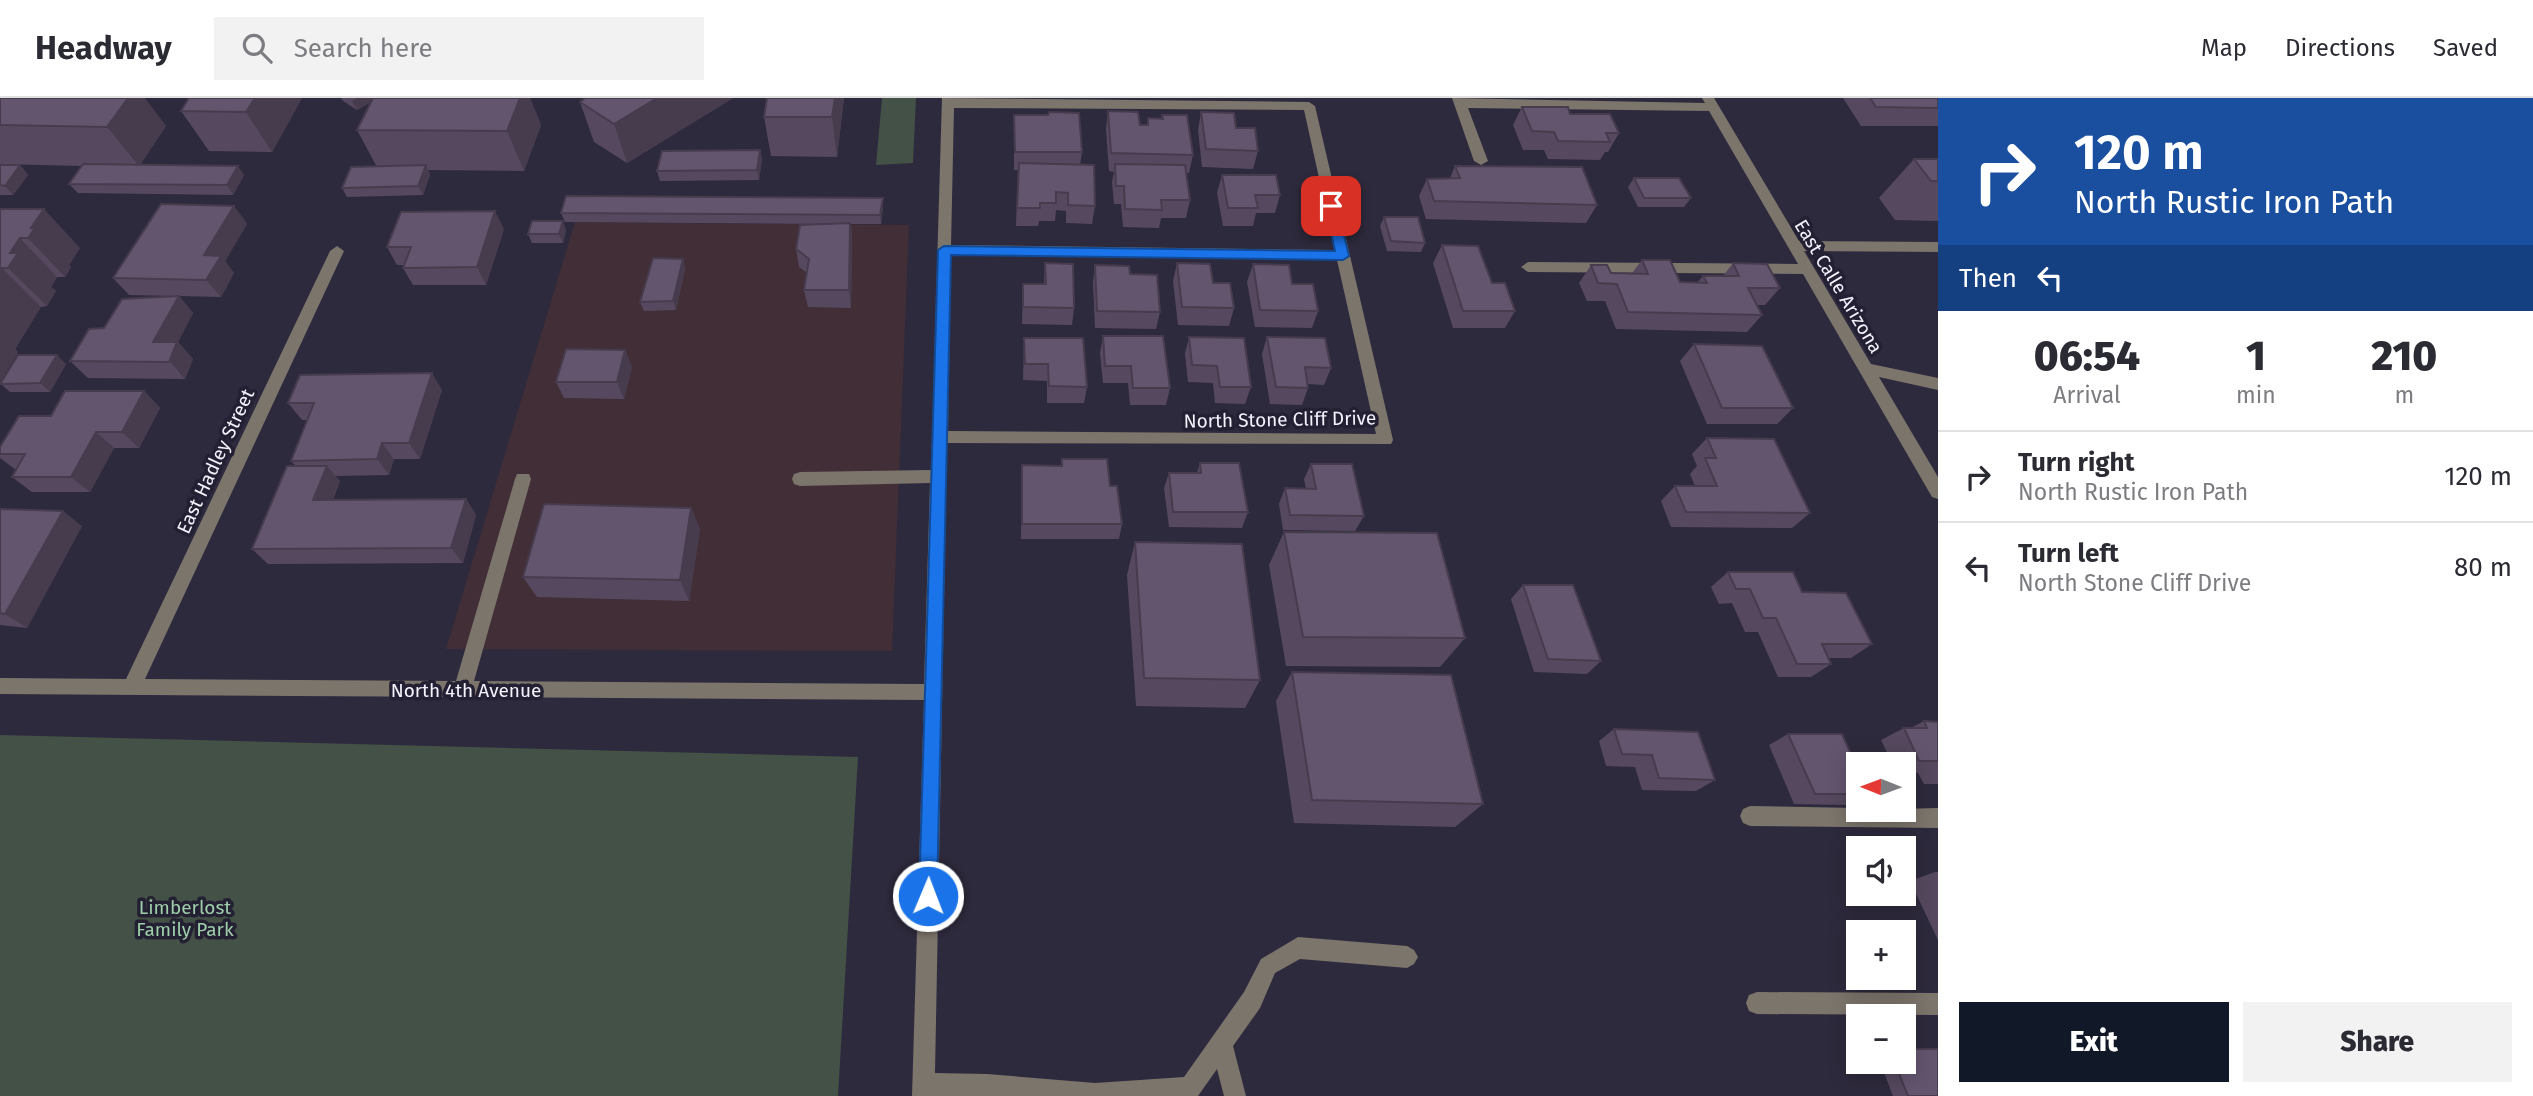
<!DOCTYPE html>
<meta charset="utf-8">
<style>
:root{--surface:#fff;--page:#f2f2f3;--text:#2b2b33;--muted:#7c7c81;--line:#e1e1e2;--accent:#111827}
body{margin:0;font-family:"Fira Sans",sans-serif;background:var(--page);color:var(--text);height:100vh;display:flex;flex-direction:column;font-size:26px;white-space:nowrap}
*{box-sizing:border-box;margin:0}
p{font-size:23px;color:var(--muted)}
.icon{flex:none;width:38px;height:38px;fill:none;stroke:currentColor;stroke-width:2;stroke-linecap:round;stroke-linejoin:round}
.map{position:relative;flex:1;overflow:hidden}
.side{display:flex;flex-direction:column;background:var(--surface);width:595px}
.side>*{flex:none}
.guide{background:#1a4fa0;color:#fff;overflow:hidden}
.needle{width:46px;rotate:271deg}
.tools{position:absolute;left:1846px;top:654px;display:grid;gap:14px}
.tools a{display:grid;place-items:center;width:70px;height:70px;border-radius:0px;background:var(--surface);box-shadow:0 4px 18px #0003;font-size:35px}
.pin{position:absolute;display:grid;place-items:center;width:60px;height:60px;color:#fff;margin:-30px;border-radius:14px;box-shadow:0 4px 10px #0006}
.me{position:absolute;width:77px;margin:-38px;rotate:1deg;stroke-linejoin:round;filter:drop-shadow(0 0 5px #0008)}
.turn{display:flex;align-items:center;gap:24px;height:147px;padding:0 21px;font-size:32px}
.turn .icon{width:91px;height:91px;stroke-width:2.5}
.turn b{display:block;font-size:49px;line-height:60px}
.then{display:flex;align-items:center;height:66px;padding:0 21px;background:#0003;gap:14px;font-size:26px}
.eta{display:flex;justify-content:space-evenly;align-items:center;height:119px;text-align:center}
.eta b{font-size:42px;font-weight:800;line-height:49px}
.button{display:flex;gap:14px;margin-top:auto;padding:14px 21px}
.button a{flex:1;height:80px;border-radius:0px;background:var(--accent);color:#fff;font-size:28px;font-weight:800;line-height:80px;text-align:center}
.button a+a{background:var(--page);color:var(--text)}
ul{padding:0;list-style:none}
li{display:flex;align-items:center;gap:21px;height:91px;padding:0 21px;border-top:2px solid var(--line)}
li div{flex:1}
li b{display:block;font-size:26px}
li em{font-style:normal}
header{display:flex;align-items:center;gap:42px;box-sizing:border-box;height:98px;padding:0 35px;background:var(--surface);border-bottom:2px solid var(--line)}
header strong{font-size:33px}
nav{display:flex;gap:38px;margin-inline-start:auto;font-size:24px}
.search{width:490px;height:63px;background:var(--page);display:flex;align-items:center;gap:18px;box-sizing:border-box;padding:0 24px;border-radius:0px;color:var(--muted);font-size:26px}
main{display:flex;flex:1;min-height:0}
.map>svg:first-child{display:block}
.commercial{fill:#412e36}
.green{fill:#435146}
.lines{fill:none;stroke-linecap:round;stroke-linejoin:round}
.minor{fill:#7c756c;fill-rule:evenodd}
.wall{fill:#56495f}
.shaded-wall{fill:#463c4e}
.building{fill:#64556f;stroke:#463c4e;stroke-width:2}
.route{fill:#1a73e8;stroke:#114b97;stroke-width:2}
.labels{text-anchor:middle;stroke-width:7;stroke-linejoin:round;paint-order:stroke}
.street-label{font-size:19px;fill:#f4f2fd;stroke:#242033}
.park-label{font-size:19px;fill:#9ecfa9;stroke:#242033}
</style>
<header>
<strong>Headway</strong>
<div class="search"><svg class="icon" aria-label="search" viewBox="0 0 24 24"><circle cx="10" cy="10" r="6"/><path d="M15 15l6 6"/></svg>Search here</div>
<nav><a>Map</a><a>Directions</a><a>Saved</a></nav>
</header>
<main>
<div class="map">
<svg width="1938" height="998" viewBox="0 0 1938 998">
<rect width="100%" height="100%" fill="#2e2a3d"/>
<path class="commercial" d="M 575,124 L 909,127 L 892,553 L 446,551 Z"/>
<path class="green" d="M 882,0 L 916,0 L 913,65 L 876,67 Z
M 0,637 L 858,659 L 838,998 L 0,998 Z"/>
<g class="lines">
<path class="minor" d="M 942,0 L 1309,4 L 1315,8 L 1393,342 L 1391,346 L 947,345 L 935,975 L 987,976 L 1095,985 L 1184,979 L 1244,894 L 1261,861 L 1298,839 L 1407,848 L 1414,852 L 1418,859 L 1414,866 L 1407,870 L 1300,861 L 1275,875 L 1260,910 L 1233,948 L 1246,998 L 1224,998 L 1217,971 L 1198,998 L 912,998 L 924,602 L 0,596 L 0,580 L 126,581 L 330,153 L 337,148 L 344,153 L 145,581 L 456,583 L 515,381 L 517,376 L 529,376 L 531,381 L 474,583 L 924,586 L 930,385 L 800,388 L 794,386 L 792,381 L 794,376 L 800,374 L 931,372 ZM 954,10 L 1304,12 L 1335,152 L 951,147 ZM 951,157 L 1337,162 L 1376,336 L 948,333 Z
M 1452,0 L 1705,5 L 1702,0 L 1714,0 L 1799,143 L 1938,144 L 1938,154 L 1804,153 L 1871,266 L 1938,280 L 1938,292 L 1879,279 L 1938,379 L 1938,401 L 1932,399 L 1803,176 L 1528,174 L 1521,169 L 1528,164 L 1798,166 L 1709,13 L 1468,10 L 1488,63 L 1481,67 L 1474,63 Z
M 1750,708 L 1858,710 L 1858,712 L 1938,710 L 1938,730 L 1750,728 L 1743,725 L 1740,718 L 1743,711 Z
M 1757,894 L 1938,895 L 1938,917 L 1757,916 L 1749,913 L 1746,905 L 1749,897 Z"/>
</g>
<path class="wall" d="M 0,0 L 166,28 L 140,67 L 244,77 L 233,97 L 78,95 L 69,86 L 82,68 L 0,66 Z
M 189,0 L 302,0 L 272,54 L 209,53 L 181,13 Z
M 341,0 L 530,0 L 541,27 L 524,73 L 428,72 L 430,77 L 423,97 L 347,99 L 342,90 L 377,69 L 357,32 L 371,4 L 357,12 L 343,3 Z
M 585,0 L 733,0 L 627,65 L 594,44 L 580,4 Z
M 844,0 L 837,59 L 771,58 L 764,19 Z
M 1843,0 L 1938,0 L 1938,28 L 1861,28 Z
M 1522,9 L 1570,16 L 1619,35 L 1608,54 L 1605,54 L 1600,62 L 1548,61 L 1544,52 L 1523,52 L 1513,27 Z
M 1108,13 L 1140,27 L 1147,27 L 1148,20 L 1162,20 L 1162,17 L 1193,57 L 1189,75 L 1186,75 L 1190,102 L 1186,120 L 1161,120 L 1159,130 L 1123,129 L 1121,106 L 1114,106 L 1112,84 L 1114,74 L 1109,73 L 1106,31 Z
M 1201,14 L 1236,30 L 1258,53 L 1253,71 L 1202,69 L 1198,32 Z
M 1014,17 L 1082,54 L 1080,67 L 1095,108 L 1092,126 L 1066,125 L 1066,113 L 1056,112 L 1055,123 L 1039,123 L 1038,128 L 1016,128 L 1018,72 L 1014,72 Z
M 760,52 L 762,61 L 759,82 L 660,83 L 657,73 Z
M 1914,61 L 1938,61 L 1938,123 L 1895,122 L 1879,100 Z
M 0,67 L 20,67 L 28,77 L 13,97 L 0,97 Z
M 1455,68 L 1597,107 L 1586,125 L 1426,121 L 1419,98 L 1427,81 L 1450,80 Z
M 1222,77 L 1280,97 L 1275,115 L 1256,115 L 1253,128 L 1223,128 L 1217,95 Z
M 1634,80 L 1691,100 L 1684,109 L 1638,109 L 1628,89 Z
M 234,108 L 247,126 L 225,163 L 234,175 L 221,199 L 179,198 L 193,215 L 178,244 L 193,261 L 185,281 L 88,280 L 70,263 L 104,230 L 175,198 L 129,197 L 113,180 Z
M 883,109 L 881,126 L 851,126 L 852,143 L 851,210 L 808,209 L 804,192 L 807,175 L 799,169 L 796,151 L 821,126 L 565,124 L 561,115 Z
M 0,111 L 80,150 L 69,167 L 71,169 L 65,179 L 57,179 L 51,189 L 56,193 L 47,208 L 41,209 L 15,251 L 18,254 L 0,284 Z
M 1384,119 L 1425,145 L 1421,154 L 1387,153 L 1380,128 Z
M 504,131 L 486,187 L 413,187 L 403,170 L 404,167 L 397,167 L 387,149 Z
M 566,132 L 563,145 L 532,145 L 528,136 Z
M 1442,147 L 1492,185 L 1515,213 L 1505,230 L 1453,230 L 1433,165 Z
M 683,161 L 685,171 L 676,212 L 644,213 L 640,204 Z
M 1642,162 L 1680,184 L 1697,185 L 1703,178 L 1723,178 L 1733,165 L 1780,190 L 1765,207 L 1757,207 L 1762,217 L 1747,234 L 1616,231 L 1605,203 L 1587,203 L 1579,185 L 1591,167 L 1611,175 L 1632,175 Z
M 1045,165 L 1074,210 L 1072,227 L 1022,226 L 1023,186 L 1044,186 Z
M 1177,165 L 1213,185 L 1234,210 L 1229,228 L 1178,227 L 1173,183 Z
M 1253,166 L 1292,186 L 1318,213 L 1312,230 L 1255,229 L 1247,184 Z
M 1095,167 L 1130,176 L 1160,214 L 1156,231 L 1095,230 L 1093,184 Z
M 1103,238 L 1170,290 L 1166,307 L 1130,307 L 1128,285 L 1103,285 L 1100,255 Z
M 1189,239 L 1251,289 L 1245,306 L 1215,305 L 1213,285 L 1188,284 L 1185,256 Z
M 1267,239 L 1331,270 L 1324,287 L 1308,286 L 1308,290 L 1302,307 L 1270,306 L 1262,256 Z
M 1024,240 L 1087,289 L 1084,305 L 1047,305 L 1047,283 L 1023,282 Z
M 1694,246 L 1793,310 L 1777,326 L 1707,326 L 1680,263 Z
M 625,252 L 632,269 L 624,301 L 564,300 L 556,284 Z
M 66,266 L 50,294 L 10,294 L 0,285 Z
M 442,292 L 420,361 L 394,361 L 389,377 L 335,378 L 340,383 L 333,402 L 466,401 L 476,417 L 463,465 L 268,466 L 252,451 L 296,368 L 291,363 L 307,322 L 302,322 L 288,305 Z
M 144,293 L 160,310 L 139,350 L 114,350 L 90,394 L 32,394 L 12,379 L 16,372 L 0,360 L 0,349 L 51,318 Z
M 1707,340 L 1810,415 L 1792,430 L 1671,429 L 1661,403 L 1675,388 L 1695,388 L 1690,376 L 1697,368 L 1692,356 Z
M 1062,361 L 1110,388 L 1122,426 L 1119,441 L 1021,441 L 1022,367 L 1061,368 Z
M 1200,365 L 1248,414 L 1242,430 L 1169,429 L 1164,390 L 1169,375 L 1197,375 Z
M 1311,366 L 1364,418 L 1355,433 L 1283,432 L 1279,406 L 1285,390 L 1306,391 L 1304,381 Z
M 691,410 L 700,431 L 689,503 L 537,499 L 523,479 Z
M 0,411 L 82,428 L 27,530 L 0,527 Z
M 1284,434 L 1465,540 L 1440,569 L 1286,568 L 1269,467 Z
M 1135,444 L 1260,582 L 1245,610 L 1136,608 L 1127,477 Z
M 1728,474 L 1802,494 L 1872,546 L 1851,560 L 1828,560 L 1831,566 L 1811,579 L 1778,579 L 1758,534 L 1745,534 L 1732,505 L 1719,506 L 1711,489 Z
M 1523,487 L 1601,563 L 1587,576 L 1534,574 L 1511,501 Z
M 1292,574 L 1483,706 L 1455,729 L 1294,725 L 1276,603 Z
M 1924,623 L 1938,624 L 1938,686 L 1924,686 L 1918,675 L 1904,674 L 1904,667 L 1893,667 L 1881,642 L 1904,630 L 1911,630 Z
M 1614,631 L 1715,682 L 1696,693 L 1642,692 L 1635,669 L 1606,668 L 1599,643 Z
M 1788,636 L 1858,672 L 1858,701 L 1847,707 L 1794,706 L 1769,647 Z
M 1935,774 L 1938,774 L 1938,842 L 1910,783 Z
M 1880,964 L 1904,964 L 1938,998 L 1893,998 Z"/>
<path class="shaded-wall" d="M 128,0 L 145,0 L 166,28 L 139,68 L 107,29 Z
M 255,0 L 302,0 L 272,54 L 246,14 Z
M 357,0 L 378,0 L 357,12 L 352,3 Z
M 520,0 L 530,0 L 541,27 L 524,73 L 507,33 Z
M 657,0 L 733,0 L 627,65 L 614,26 Z
M 835,0 L 844,0 L 837,59 L 832,19 Z
M 760,52 L 762,61 L 759,82 L 757,72 Z
M 20,67 L 28,77 L 13,97 L 5,88 Z
M 426,67 L 430,77 L 423,97 L 418,88 Z
M 238,68 L 244,77 L 233,97 L 227,87 Z
M 883,100 L 883,109 L 881,126 L 880,117 Z
M 234,108 L 247,126 L 225,163 L 234,175 L 221,199 L 206,182 L 204,157 Z
M 44,111 L 80,150 L 69,167 L 71,169 L 65,179 L 28,140 L 31,130 Z
M 495,113 L 504,131 L 486,187 L 477,169 Z
M 563,123 L 566,132 L 563,145 L 559,136 Z
M 850,125 L 852,143 L 851,210 L 849,192 Z
M 20,140 L 57,179 L 51,189 L 56,193 L 47,208 L 8,170 L 10,155 Z
M 683,161 L 685,171 L 676,212 L 673,203 Z
M 2,170 L 41,209 L 15,251 L 18,254 L 0,284 L 0,173 Z
M 179,198 L 193,215 L 178,244 L 193,261 L 185,281 L 153,244 Z
M 625,252 L 632,269 L 624,301 L 617,284 Z
M 57,257 L 66,266 L 50,294 L 40,285 Z
M 432,275 L 442,292 L 420,361 L 409,345 Z
M 144,293 L 160,310 L 139,350 L 122,334 Z
M 96,334 L 114,350 L 90,394 L 71,379 Z
M 382,345 L 394,361 L 389,377 L 377,361 Z
M 327,368 L 340,383 L 327,417 L 313,402 Z
M 466,401 L 476,417 L 463,465 L 451,450 Z
M 691,410 L 700,431 L 689,503 L 680,482 Z
M 63,413 L 82,428 L 27,530 L 5,516 Z"/>
<path class="building" d="M 0,0 L 128,0 L 107,29 L 0,27 Z
M 189,0 L 255,0 L 246,14 L 181,13 Z
M 373,0 L 520,0 L 507,33 L 357,32 Z
M 585,0 L 657,0 L 614,26 L 580,4 Z
M 767,0 L 835,0 L 832,19 L 764,19 Z
M 1870,0 L 1938,0 L 1938,10 L 1876,9 Z
M 1522,9 L 1568,9 L 1570,16 L 1610,16 L 1619,35 L 1606,35 L 1610,44 L 1558,43 L 1554,34 L 1532,33 Z
M 1108,13 L 1138,14 L 1140,27 L 1148,27 L 1148,20 L 1163,21 L 1162,17 L 1187,17 L 1193,57 L 1111,55 Z
M 1049,14 L 1079,15 L 1082,54 L 1015,54 L 1014,17 L 1048,17 Z
M 1201,14 L 1234,15 L 1236,30 L 1255,30 L 1258,53 L 1206,51 Z
M 760,52 L 757,72 L 657,73 L 662,53 Z
M 1914,61 L 1938,61 L 1938,83 L 1931,83 Z
M 1019,65 L 1094,67 L 1095,108 L 1068,107 L 1068,95 L 1056,94 L 1056,105 L 1040,105 L 1040,110 L 1017,110 Z
M 83,66 L 238,68 L 227,87 L 69,86 Z
M 1115,66 L 1185,67 L 1190,102 L 1161,102 L 1162,112 L 1125,111 L 1124,88 L 1116,88 Z
M 0,67 L 20,67 L 5,88 L 0,87 Z
M 426,67 L 418,88 L 342,90 L 351,69 Z
M 1455,68 L 1582,69 L 1597,107 L 1434,103 L 1427,81 L 1460,80 Z
M 1222,77 L 1276,77 L 1280,97 L 1255,97 L 1258,110 L 1228,110 Z
M 1634,80 L 1679,80 L 1691,100 L 1644,100 Z
M 566,98 L 883,100 L 880,117 L 561,115 Z
M 161,106 L 234,108 L 204,157 L 221,158 L 206,182 L 113,180 Z
M 0,111 L 44,111 L 31,130 L 35,130 L 28,140 L 20,140 L 10,155 L 18,155 L 8,170 L 2,170 L 0,173 Z
M 495,113 L 477,169 L 403,170 L 411,149 L 387,149 L 401,114 Z
M 1384,119 L 1418,119 L 1425,145 L 1391,143 Z
M 532,123 L 563,123 L 559,136 L 528,136 Z
M 850,125 L 849,192 L 804,192 L 809,161 L 796,151 L 800,127 Z
M 1442,147 L 1478,148 L 1492,185 L 1505,185 L 1515,213 L 1463,213 Z
M 653,160 L 683,161 L 673,203 L 640,204 Z
M 1642,162 L 1670,162 L 1680,184 L 1707,185 L 1703,178 L 1739,178 L 1733,165 L 1767,166 L 1780,190 L 1748,190 L 1762,217 L 1628,214 L 1617,186 L 1598,185 L 1591,167 L 1607,167 L 1611,175 L 1648,176 Z
M 1045,165 L 1073,166 L 1074,210 L 1023,209 L 1023,186 L 1046,186 Z
M 1177,165 L 1210,166 L 1213,185 L 1230,185 L 1234,210 L 1182,209 Z
M 1253,166 L 1289,167 L 1292,186 L 1313,186 L 1318,213 L 1260,212 Z
M 1095,167 L 1129,168 L 1130,176 L 1157,177 L 1160,214 L 1097,213 Z
M 179,198 L 153,244 L 177,244 L 169,264 L 70,263 L 89,231 L 104,230 L 122,201 Z
M 1103,238 L 1163,238 L 1170,290 L 1133,290 L 1131,268 L 1105,268 Z
M 1189,239 L 1244,240 L 1251,289 L 1220,289 L 1217,268 L 1192,267 Z
M 1267,239 L 1325,240 L 1331,270 L 1305,269 L 1308,290 L 1276,289 Z
M 1024,240 L 1083,240 L 1087,289 L 1049,288 L 1048,266 L 1025,266 Z
M 1694,246 L 1762,248 L 1793,310 L 1722,310 Z
M 566,251 L 625,252 L 617,284 L 556,284 Z
M 18,257 L 57,257 L 40,285 L 0,286 Z
M 432,275 L 409,345 L 382,345 L 377,361 L 291,363 L 314,305 L 288,305 L 300,277 Z
M 65,293 L 144,293 L 122,334 L 96,334 L 71,379 L 12,379 L 25,356 L 0,356 L 0,349 L 19,318 L 51,318 Z
M 1707,340 L 1774,341 L 1810,415 L 1686,414 L 1675,388 L 1717,388 L 1705,360 L 1716,360 Z
M 1062,361 L 1107,361 L 1110,388 L 1117,388 L 1122,426 L 1022,426 L 1022,367 L 1062,368 Z
M 1200,365 L 1239,365 L 1248,414 L 1173,414 L 1169,375 L 1201,375 Z
M 1311,366 L 1352,366 L 1364,418 L 1290,417 L 1285,390 L 1316,391 Z
M 287,368 L 327,368 L 313,402 L 466,401 L 451,450 L 252,451 Z
M 544,406 L 691,410 L 680,482 L 523,479 Z
M 0,411 L 63,413 L 5,516 L 0,515 Z
M 1284,434 L 1437,435 L 1465,540 L 1303,539 Z
M 1135,444 L 1242,446 L 1260,582 L 1144,580 Z
M 1728,474 L 1793,474 L 1802,494 L 1846,495 L 1872,546 L 1822,546 L 1831,566 L 1797,566 L 1776,520 L 1763,520 L 1750,491 L 1736,491 Z
M 1523,487 L 1573,487 L 1601,563 L 1548,561 Z
M 1292,574 L 1451,577 L 1483,706 L 1312,702 Z
M 1924,623 L 1938,624 L 1938,663 L 1919,663 L 1904,630 L 1927,630 Z
M 1614,631 L 1698,634 L 1715,682 L 1659,680 L 1652,657 L 1622,656 Z
M 1788,636 L 1842,636 L 1858,672 L 1858,696 L 1815,696 Z
M 1904,951 L 1938,951 L 1938,998 L 1908,998 L 1894,964 L 1904,964 Z"/>
<path class="route" d="M 1331,104 L 1337,108 L 1349,158 L 1343,162 L 951,157 L 937,798 L 935,805 L 928,807 L 921,805 L 919,798 L 938,152 L 944,148 L 1335,153 L 1325,108 Z"/>
<g class="labels">
<g class="street-label">
<text transform="translate(1839 188) rotate(59)" y="7">East Calle Arizona</text>
<text transform="translate(1280 321) rotate(-1)" y="7">North Stone Cliff Drive</text>
<text transform="translate(215 363) rotate(-65)" y="7">East Hadley Street</text>
<text x="466" y="599">North 4th Avenue</text>
</g>
<g class="park-label">
<text x="185" y="816">Limberlost<tspan x="185" dy="22">Family Park</tspan></text>
</g>
</g>
</svg>
<div class="tools">
<a><svg class="needle" viewBox="-14 -14 28 28"><path d="M0-13l5 13h-10z" fill="#e53935"/><path d="M0 13l5-13h-10z" fill="#7c7c81"/></svg></a>
<a><svg class="icon" aria-label="sound" viewBox="0 0 24 24"><path d="M4 9h4l5-4v14l-5-4H4zM17 9q2 3 0 6"/></svg></a>
<a>+</a>
<a>−</a>
</div>
<div class="pin" style="left:1331px;top:108px;background:#d93025"><svg class="icon" aria-label="arrive" viewBox="0 0 24 24"><path d="M6 21V4h12l-3 4 3 4H6"/></svg></div>
<svg class="me" style="left:928px;top:798px" viewBox="-20 -20 40 40"><circle r="17" fill="#1a73e8" stroke="#fff" stroke-width="3"/><path d="M0-11L8 9 0 5-8 9z" fill="#fff"/></svg>
</div>
<section class="side">
<div class="guide">
<div class="turn"><svg class="icon" aria-label="right" viewBox="0 0 24 24"><path d="M7 20v-9h11M14 6l5 5-5 5"/></svg><div><b>120 m</b>North Rustic Iron Path</div></div>
<div class="then">Then<svg class="icon" aria-label="left" viewBox="0 0 24 24"><path d="M17 20v-9H6M10 6l-5 5 5 5"/></svg></div>
</div>
<div class="eta">
<div><b>06:54</b><p>Arrival</p></div>
<div><b>1</b><p>min</p></div>
<div><b>210</b><p>m</p></div>
</div>
<ul>
<li><svg class="icon" aria-label="right" viewBox="0 0 24 24"><path d="M7 20v-9h11M14 6l5 5-5 5"/></svg><div><b>Turn right</b><p>North Rustic Iron Path</p></div><em>120 m</em></li>
<li><svg class="icon" aria-label="left" viewBox="0 0 24 24"><path d="M17 20v-9H6M10 6l-5 5 5 5"/></svg><div><b>Turn left</b><p>North Stone Cliff Drive</p></div><em>80 m</em></li>
</ul>
<div class="button"><a>Exit</a><a>Share</a></div>
</section>
</main>
